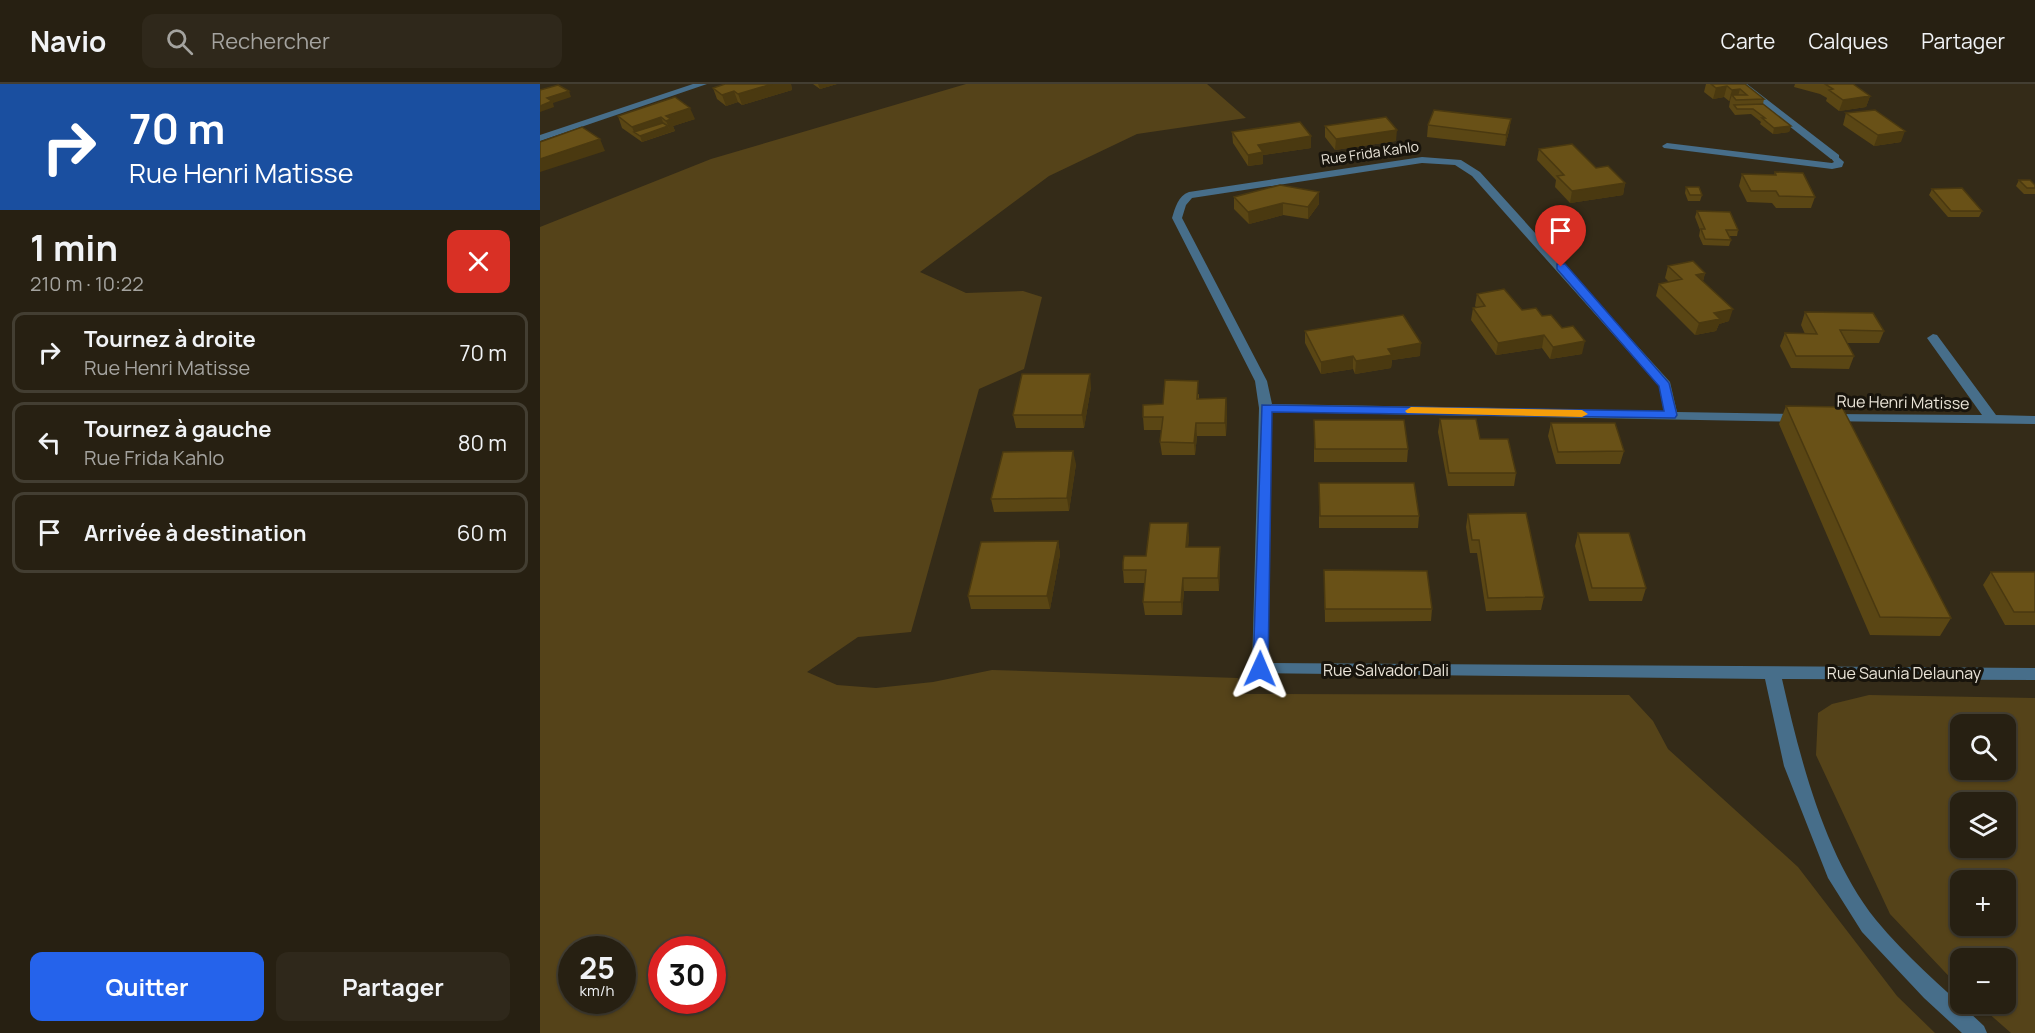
<!DOCTYPE html>
<html lang="fr">
<meta charset="utf-8">
<style>
:root{--surface:#272012;--page:#2f281b;--text:#f1f3f6;--muted:#a4a39f;--line:#433e32;--accent:#2563eb}
body{margin:0;font-family:Manrope,sans-serif;background:var(--page);color:var(--text);height:100vh;display:flex;flex-direction:column;font-size:22px;white-space:nowrap}
*{box-sizing:border-box;margin:0}
p{font-size:20px;color:var(--muted)}
.icon{flex:none;width:33px;height:33px;fill:none;stroke:currentColor;stroke-width:2;stroke-linecap:round;stroke-linejoin:round}
.map{position:relative;flex:1;overflow:hidden}
.drawer{display:flex;flex-direction:column;background:var(--surface);width:540px}
.drawer>*{flex:none}
.hud{background:#1a4fa0;color:#fff;overflow:hidden}
.fabs{position:absolute;left:1410px;top:630px;display:grid;gap:12px}
.fabs a{display:grid;place-items:center;width:66px;height:66px;border-radius:12px;background:var(--surface);box-shadow:0 2px 4px #0004,0 0 0 2px var(--line);font-size:30px}
.speed{position:absolute;left:18px;top:852px;display:flex;gap:12px;font-size:30px;font-weight:700;text-align:center}
.speed>*{display:grid;place-content:center;width:78px;height:78px;border-radius:50%;background:var(--surface);box-shadow:0 2px 4px #0004,0 0 0 2px var(--line);line-height:1}
.speed small{font-size:15px;font-weight:400}
.speed .limit{border:9px solid #d22;background:#fff;color:#111}
.pin{position:absolute;display:grid;place-items:center;width:51px;height:51px;color:#fff;margin:-62px -26px;border-radius:50% 50% 50% 0;rotate:-45deg;box-shadow:0 0 6px #0007}
.pin .icon{rotate:45deg}
.me{position:absolute;width:66px;margin:-33px;rotate:1deg;stroke-linejoin:round;filter:drop-shadow(0 0 4px #0008)}
.turn{display:flex;align-items:center;gap:21px;height:126px;padding:0 30px;font-size:27px}
.turn .icon{width:78px;height:78px;stroke-width:2.5}
.turn b{display:block;font-size:42px;line-height:51px}
.round{display:grid;place-items:center;flex:none;width:63px;height:63px;border-radius:12px;background:var(--page)}
.headline{display:flex;align-items:center;justify-content:space-between;height:102px;padding:0 30px}
h1{font-size:36px;font-weight:700;line-height:45px}
.button{display:flex;gap:12px;margin-top:auto;padding:12px 30px}
.button a{flex:1;height:69px;border-radius:12px;background:var(--accent);color:#fff;font-size:24px;font-weight:700;line-height:69px;text-align:center}
.button a+a{background:var(--page);color:var(--text)}
ul{padding:0;list-style:none}
li{display:flex;align-items:center;gap:18px;height:81px;margin:0 12px 9px;padding:0 18px;border:3px solid var(--line);border-radius:12px}
li div{flex:1}
li b{display:block;font-size:22px}
li em{font-style:normal}
header{display:flex;align-items:center;gap:36px;box-sizing:border-box;height:84px;padding:0 30px;background:var(--surface);border-bottom:2px solid var(--line)}
header strong{font-size:28px}
nav{display:flex;gap:33px;margin-inline-start:auto;font-size:21px}
.search{width:420px;height:54px;background:var(--page);display:flex;align-items:center;gap:15px;box-sizing:border-box;padding:0 21px;border-radius:12px;color:var(--muted);font-size:22px}
main{display:flex;flex:1;min-height:0}
.map>svg:first-child{display:block}
.green{fill:#554319;fill-rule:evenodd}
.lines{fill:none;stroke-linecap:round;stroke-linejoin:round}
.lane{fill:#476e8a;fill-rule:evenodd}
.street{fill:#476e8a;fill-rule:evenodd}
.wall{fill:#5a4614}
.shaded-wall{fill:#4a3910}
.building{fill:#695117;stroke:#4a3910;stroke-width:1.5}
.route{fill:#2563eb;stroke:#184099;stroke-width:1.5}
.slow{fill:#f59e0b}
.labels{text-anchor:middle;stroke-width:6;stroke-linejoin:round;paint-order:stroke}
.far-street-label{font-size:14px;fill:#eae4d8;stroke:#18140c}
.street-label{font-size:16px;fill:#eae4d8;stroke:#18140c}
</style>
<header>
<strong>Navio</strong>
<div class="search"><svg class="icon" aria-label="search" viewBox="0 0 24 24"><circle cx="10" cy="10" r="6"/><path d="M15 15l6 6"/></svg>Rechercher</div>
<nav><a>Carte</a><a>Calques</a><a>Partager</a></nav>
</header>
<main>
<section class="drawer">
<div class="hud">
<div class="turn"><svg class="icon" aria-label="right" viewBox="0 0 24 24"><path d="M7 20v-9h11M14 6l5 5-5 5"/></svg><div><b>70 m</b>Rue Henri Matisse</div></div>
</div>
<div class="headline"><div><h1>1 min</h1><p>210 m · 10:22</p></div><a class="round" style="background:#d93025;color:#fff"><svg class="icon" aria-label="close" viewBox="0 0 24 24"><path d="M6 6l12 12M18 6L6 18"/></svg></a></div>
<ul>
<li><svg class="icon" aria-label="right" viewBox="0 0 24 24"><path d="M7 20v-9h11M14 6l5 5-5 5"/></svg><div><b>Tournez à droite</b><p>Rue Henri Matisse</p></div><em>70 m</em></li>
<li><svg class="icon" aria-label="left" viewBox="0 0 24 24"><path d="M17 20v-9H6M10 6l-5 5 5 5"/></svg><div><b>Tournez à gauche</b><p>Rue Frida Kahlo</p></div><em>80 m</em></li>
<li><svg class="icon" aria-label="arrive" viewBox="0 0 24 24"><path d="M6 21V4h12l-3 4 3 4H6"/></svg><div><b>Arrivée à destination</b></div><em>60 m</em></li>
</ul>
<div class="button"><a>Quitter</a><a>Partager</a></div>
</section>
<div class="map">
<svg width="1495" height="949" viewBox="0 0 1495 949">
<rect width="100%" height="100%" fill="#342b18"/>
<path class="green" d="M 426,0 L 667,0 L 706,34 L 597,50 L 509,92 L 380,188 L 426,209 L 483,207 L 502,213 L 484,285 L 439,305 L 371,548 L 318,553 L 267,588 L 297,601 L 336,604 L 393,598 L 452,586 L 698,594 L 699,610 L 1089,611 L 1113,637 L 1128,665 L 1258,783 L 1357,912 L 1395,949 L 0,949 L 0,143 L 171,75 ZM 32,866 L 82,866 L 82,916 L 32,916 ZM 122,866 L 172,866 L 172,916 L 122,916 Z
M 1329,611 L 1495,614 L 1495,949 L 1471,949 L 1438,920 L 1466,920 L 1466,874 L 1420,874 L 1420,904 L 1350,830 L 1276,671 L 1278,629 L 1292,620 ZM 1466,640 L 1466,686 L 1420,686 L 1420,640 ZM 1466,718 L 1466,764 L 1420,764 L 1420,718 ZM 1466,796 L 1466,842 L 1420,842 L 1420,796 Z"/>
<g class="lines">
<path class="lane" d="M 1127,59 L 1292,79 L 1294,78 L 1290,73 L 1295,70 L 1304,78 L 1302,83 L 1292,85 L 1124,64 L 1122,62 Z"/>
<path class="street" d="M 153,0 L 167,0 L 0,57 L 0,51 Z
M 1196,0 L 1207,0 L 1299,71 L 1299,75 L 1291,75 Z
M 882,73 L 921,76 L 940,88 L 1130,298 L 1137,328 L 1261,330 L 1268,334 L 1261,338 L 732,328 L 728,579 L 1495,584 L 1495,596 L 1242,595 C 1260,674 1284,771 1336,836 C 1368,875 1408,908 1444,942 L 1447,949 L 1422,949 L 1384,914 L 1322,848 L 1288,794 L 1244,682 L 1225,595 L 714,589 L 712,585 L 719,324 L 715,297 L 632,134 C 635,124 638,112 649,108 ZM 882,79 L 915,81 L 932,92 L 1119,302 L 1124,327 L 732,320 L 727,297 L 642,134 L 646,121 L 652,114 Z
M 1393,250 L 1397,251 L 1456,331 L 1495,332 L 1495,340 L 1283,337 L 1281,334 L 1288,330 L 1442,331 L 1387,254 Z"/>
</g>
<path class="wall" d="M 185,0 L 251,0 L 252,6 L 202,21 L 198,18 L 186,22 L 177,15 L 173,4 Z
M 273,0 L 297,0 L 280,5 Z
M 1166,0 L 1205,0 L 1224,15 L 1223,20 L 1251,42 L 1249,48 L 1233,50 L 1220,40 L 1221,38 L 1211,30 L 1195,31 L 1189,23 L 1190,17 L 1189,17 L 1184,13 L 1173,15 L 1164,8 Z
M 1255,0 L 1313,0 L 1330,12 L 1326,23 L 1299,27 L 1286,17 L 1287,14 L 1280,10 L 1254,3 Z
M 1306,29 L 1361,58 L 1334,62 L 1303,41 Z
M 78,32 L 155,35 L 133,42 L 135,47 L 102,58 L 82,44 Z
M 971,35 L 969,47 L 965,62 L 887,53 L 888,41 Z
M 785,42 L 856,57 L 795,66 L 785,53 Z
M 692,48 L 771,52 L 771,64 L 723,71 L 723,80 L 708,82 L 693,59 Z
M 999,65 L 1056,84 L 1085,99 L 1083,111 L 1030,119 L 1015,103 L 1016,96 L 997,76 Z
M 1235,88 L 1275,113 L 1271,124 L 1236,124 L 1232,119 L 1207,118 L 1199,102 L 1202,90 L 1234,91 Z
M 1479,96 L 1495,101 L 1495,110 L 1484,110 L 1476,102 Z
M 1146,103 L 1162,111 L 1160,117 L 1148,117 L 1145,109 Z
M 1392,105 L 1442,127 L 1439,133 L 1408,133 L 1389,111 Z
M 779,108 L 779,120 L 768,135 L 743,131 L 709,140 L 694,125 L 694,113 Z
M 1157,127 L 1198,146 L 1197,152 L 1189,152 L 1191,156 L 1189,162 L 1163,161 L 1159,152 L 1160,146 L 1155,133 Z
M 1128,182 L 1165,189 L 1163,197 L 1189,237 L 1179,240 L 1176,247 L 1155,251 L 1116,212 L 1119,200 L 1129,198 L 1125,194 Z
M 937,210 L 982,226 L 1002,232 L 1042,270 L 1010,275 L 1002,264 L 956,271 L 931,236 L 933,224 L 936,223 L 935,222 Z
M 1265,228 L 1344,247 L 1339,259 L 1307,259 L 1314,272 L 1309,285 L 1251,284 L 1240,262 L 1245,249 L 1265,250 L 1261,241 Z
M 765,247 L 880,272 L 852,276 L 851,284 L 815,290 L 813,285 L 781,290 L 765,259 Z
M 551,303 L 544,344 L 476,344 L 473,331 Z
M 659,310 L 659,315 L 686,314 L 687,327 L 686,352 L 657,352 L 655,371 L 622,371 L 620,358 L 622,346 L 604,346 L 603,333 L 623,320 Z
M 1246,322 L 1411,534 L 1400,552 L 1330,551 L 1239,340 Z
M 900,335 L 940,355 L 976,389 L 974,402 L 908,402 L 898,348 Z
M 774,336 L 868,365 L 867,378 L 774,378 Z
M 1011,339 L 1084,367 L 1080,380 L 1016,380 L 1008,352 Z
M 536,380 L 529,427 L 454,428 L 451,415 Z
M 779,399 L 879,432 L 878,444 L 779,444 Z
M 928,430 L 1004,513 L 1001,526 L 946,527 L 937,469 L 930,469 L 926,443 Z
M 1038,449 L 1106,504 L 1102,517 L 1049,517 L 1035,462 Z
M 649,452 L 648,463 L 680,463 L 680,476 L 679,507 L 644,507 L 642,531 L 605,531 L 603,518 L 605,499 L 584,499 L 583,486 L 606,472 Z
M 518,457 L 520,470 L 510,525 L 431,525 L 428,512 Z
M 784,486 L 892,525 L 891,537 L 785,538 Z
M 1451,488 L 1495,488 L 1495,541 L 1465,541 L 1443,501 Z"/>
<path class="shaded-wall" d="M 232,0 L 251,0 L 252,6 L 202,21 L 198,10 Z
M 278,0 L 297,0 L 280,5 Z
M 1187,2 L 1184,13 L 1173,15 L 1176,4 Z
M 1200,5 L 1197,16 L 1192,11 L 1190,17 L 1189,17 L 1192,6 Z
M 29,7 L 31,13 L 13,19 L 14,23 L 0,28 L 0,22 L 7,14 Z
M 194,7 L 198,18 L 186,22 L 182,11 Z
M 1330,12 L 1326,23 L 1299,27 L 1303,16 Z
M 150,24 L 155,35 L 133,42 L 135,47 L 131,48 L 126,37 L 126,32 Z
M 121,33 L 125,43 L 128,42 L 131,48 L 102,58 L 100,52 L 94,48 L 92,43 Z
M 971,35 L 969,47 L 965,62 L 966,51 Z
M 1251,42 L 1249,48 L 1233,50 L 1234,44 Z
M 857,46 L 856,57 L 795,66 L 796,55 Z
M 1365,47 L 1361,58 L 1334,62 L 1338,51 Z
M 771,52 L 771,64 L 723,71 L 723,80 L 708,82 L 708,71 L 718,61 Z
M 60,55 L 65,67 L 0,88 L 0,75 Z
M 1085,99 L 1083,111 L 1030,119 L 1032,107 Z
M 779,108 L 779,120 L 768,135 L 768,123 Z
M 743,119 L 743,131 L 709,140 L 708,128 Z
M 1165,189 L 1162,201 L 1156,191 Z
M 1193,225 L 1189,237 L 1179,240 L 1176,247 L 1155,251 L 1159,239 L 1174,229 Z
M 1004,251 L 1002,264 L 956,271 L 958,259 Z
M 1045,257 L 1042,270 L 1010,275 L 1013,263 Z
M 881,259 L 880,272 L 852,276 L 851,284 L 815,290 L 816,277 L 848,265 Z
M 813,272 L 813,285 L 781,290 L 781,278 Z
M 550,290 L 551,303 L 544,344 L 542,331 Z
M 686,314 L 687,327 L 686,352 L 685,339 Z
M 656,339 L 657,352 L 655,371 L 654,359 Z
M 533,367 L 536,380 L 529,427 L 527,414 Z
M 648,439 L 649,452 L 647,476 L 646,463 Z
M 518,457 L 520,470 L 510,525 L 507,512 Z
M 680,463 L 680,476 L 679,507 L 678,494 Z
M 643,494 L 644,507 L 642,531 L 641,518 Z"/>
<path class="building" d="M 185,0 L 232,0 L 198,10 L 194,7 L 182,11 L 173,4 Z
M 1171,0 L 1205,0 L 1224,15 L 1196,16 L 1192,11 L 1207,11 L 1200,5 L 1192,6 L 1187,2 L 1176,4 Z
M 1285,0 L 1313,0 L 1330,12 L 1303,16 L 1289,6 L 1293,5 Z
M 18,1 L 29,7 L 7,14 L 12,17 L 0,22 L 0,6 Z
M 135,13 L 150,24 L 126,32 L 131,35 L 126,37 L 121,33 L 92,43 L 78,32 Z
M 1223,20 L 1251,42 L 1234,44 L 1222,34 L 1225,34 L 1213,25 L 1197,25 L 1194,21 Z
M 894,26 L 971,35 L 966,51 L 888,41 Z
M 1335,26 L 1365,47 L 1338,51 L 1306,29 Z
M 846,33 L 857,46 L 796,55 L 785,42 Z
M 760,38 L 771,52 L 718,61 L 723,68 L 708,71 L 692,48 Z
M 123,39 L 128,42 L 100,52 L 94,48 Z
M 42,43 L 60,55 L 0,75 L 0,58 Z
M 1032,60 L 1056,84 L 1068,82 L 1085,99 L 1032,107 L 1017,92 L 1024,91 L 999,65 Z
M 1235,88 L 1263,89 L 1275,113 L 1239,112 L 1236,107 L 1211,107 L 1202,90 L 1236,91 Z
M 1479,96 L 1490,96 L 1495,101 L 1495,104 L 1487,104 Z
M 740,101 L 779,108 L 768,123 L 743,119 L 708,128 L 694,113 Z
M 1146,103 L 1159,103 L 1162,111 L 1150,111 Z
M 1422,104 L 1442,127 L 1411,127 L 1392,105 Z
M 1157,127 L 1190,128 L 1198,146 L 1186,146 L 1191,156 L 1165,155 L 1161,145 L 1165,145 Z
M 1153,177 L 1165,189 L 1156,191 L 1193,225 L 1174,229 L 1180,235 L 1159,239 L 1119,200 L 1142,195 L 1128,182 Z
M 964,205 L 982,226 L 996,224 L 1002,232 L 1011,231 L 1022,244 L 1033,242 L 1045,257 L 1013,263 L 1004,251 L 958,259 L 933,224 L 945,222 L 937,210 Z
M 1265,228 L 1333,229 L 1344,247 L 1300,246 L 1314,272 L 1256,272 L 1245,249 L 1277,250 Z
M 863,231 L 881,259 L 848,265 L 852,271 L 816,277 L 813,272 L 781,278 L 765,247 Z
M 482,290 L 550,290 L 542,331 L 473,331 Z
M 625,296 L 658,297 L 657,315 L 686,314 L 685,339 L 656,339 L 654,359 L 620,358 L 623,333 L 603,333 L 603,321 L 623,320 Z
M 1246,322 L 1302,323 L 1411,534 L 1340,533 Z
M 900,335 L 936,335 L 940,355 L 968,355 L 976,389 L 909,389 Z
M 774,336 L 864,336 L 868,365 L 775,365 Z
M 1011,339 L 1075,339 L 1084,367 L 1018,368 Z
M 533,367 L 527,414 L 451,415 L 463,368 Z
M 779,399 L 874,399 L 879,432 L 780,432 Z
M 986,429 L 1004,513 L 948,514 L 939,456 L 932,456 L 928,430 Z
M 610,439 L 648,439 L 646,463 L 680,463 L 678,494 L 643,494 L 641,518 L 603,518 L 606,486 L 583,486 L 583,478 L 584,472 L 606,472 Z
M 1038,449 L 1089,449 L 1106,504 L 1052,504 Z
M 518,457 L 507,512 L 428,512 L 441,458 Z
M 784,486 L 887,487 L 892,525 L 785,525 Z
M 1451,488 L 1495,488 L 1495,528 L 1474,528 Z"/>
<path class="route" d="M 1017,180 L 1025,180 L 1129,299 L 1137,331 L 1135,334 L 732,328 L 728,585 L 726,590 L 715,590 L 713,585 L 722,321 L 1124,327 L 1119,302 L 1017,185 Z"/>
<path class="slow" d="M 871,323 L 1042,326 L 1048,330 L 1042,333 L 867,329 L 865,327 Z"/>
<g class="labels">
<g class="far-street-label">
<text transform="translate(830 69) rotate(-8)" y="5">Rue Frida Kahlo</text>
</g>
<g class="street-label">
<text transform="translate(1363 318) rotate(1)" y="6">Rue Henri Matisse</text>
<text x="846" y="592">Rue Salvador Dali</text>
<text x="1364" y="595">Rue Saunia Delaunay</text>
</g>
</g>
</svg>
<div class="fabs">
<a><svg class="icon" aria-label="search" viewBox="0 0 24 24"><circle cx="10" cy="10" r="6"/><path d="M15 15l6 6"/></svg></a>
<a><svg class="icon" aria-label="layers" viewBox="0 0 24 24"><path d="M12 4l9 5-9 5-9-5zM3 14l9 5 9-5"/></svg></a>
<a>+</a>
<a>−</a>
</div>
<div class="speed"><div>25<small>km/h</small></div><div class="limit">30</div></div>
<div class="pin" style="left:1021px;top:183px;background:#d93025"><svg class="icon" aria-label="arrive" viewBox="0 0 24 24"><path d="M6 21V4h12l-3 4 3 4H6"/></svg></div>
<svg class="me" style="left:720px;top:585px" viewBox="-20 -20 40 40"><path d="M0-17L14 15 0 8-14 15z" fill="#2563eb" stroke="#fff" stroke-width="4"/></svg>
</div>
</main>
